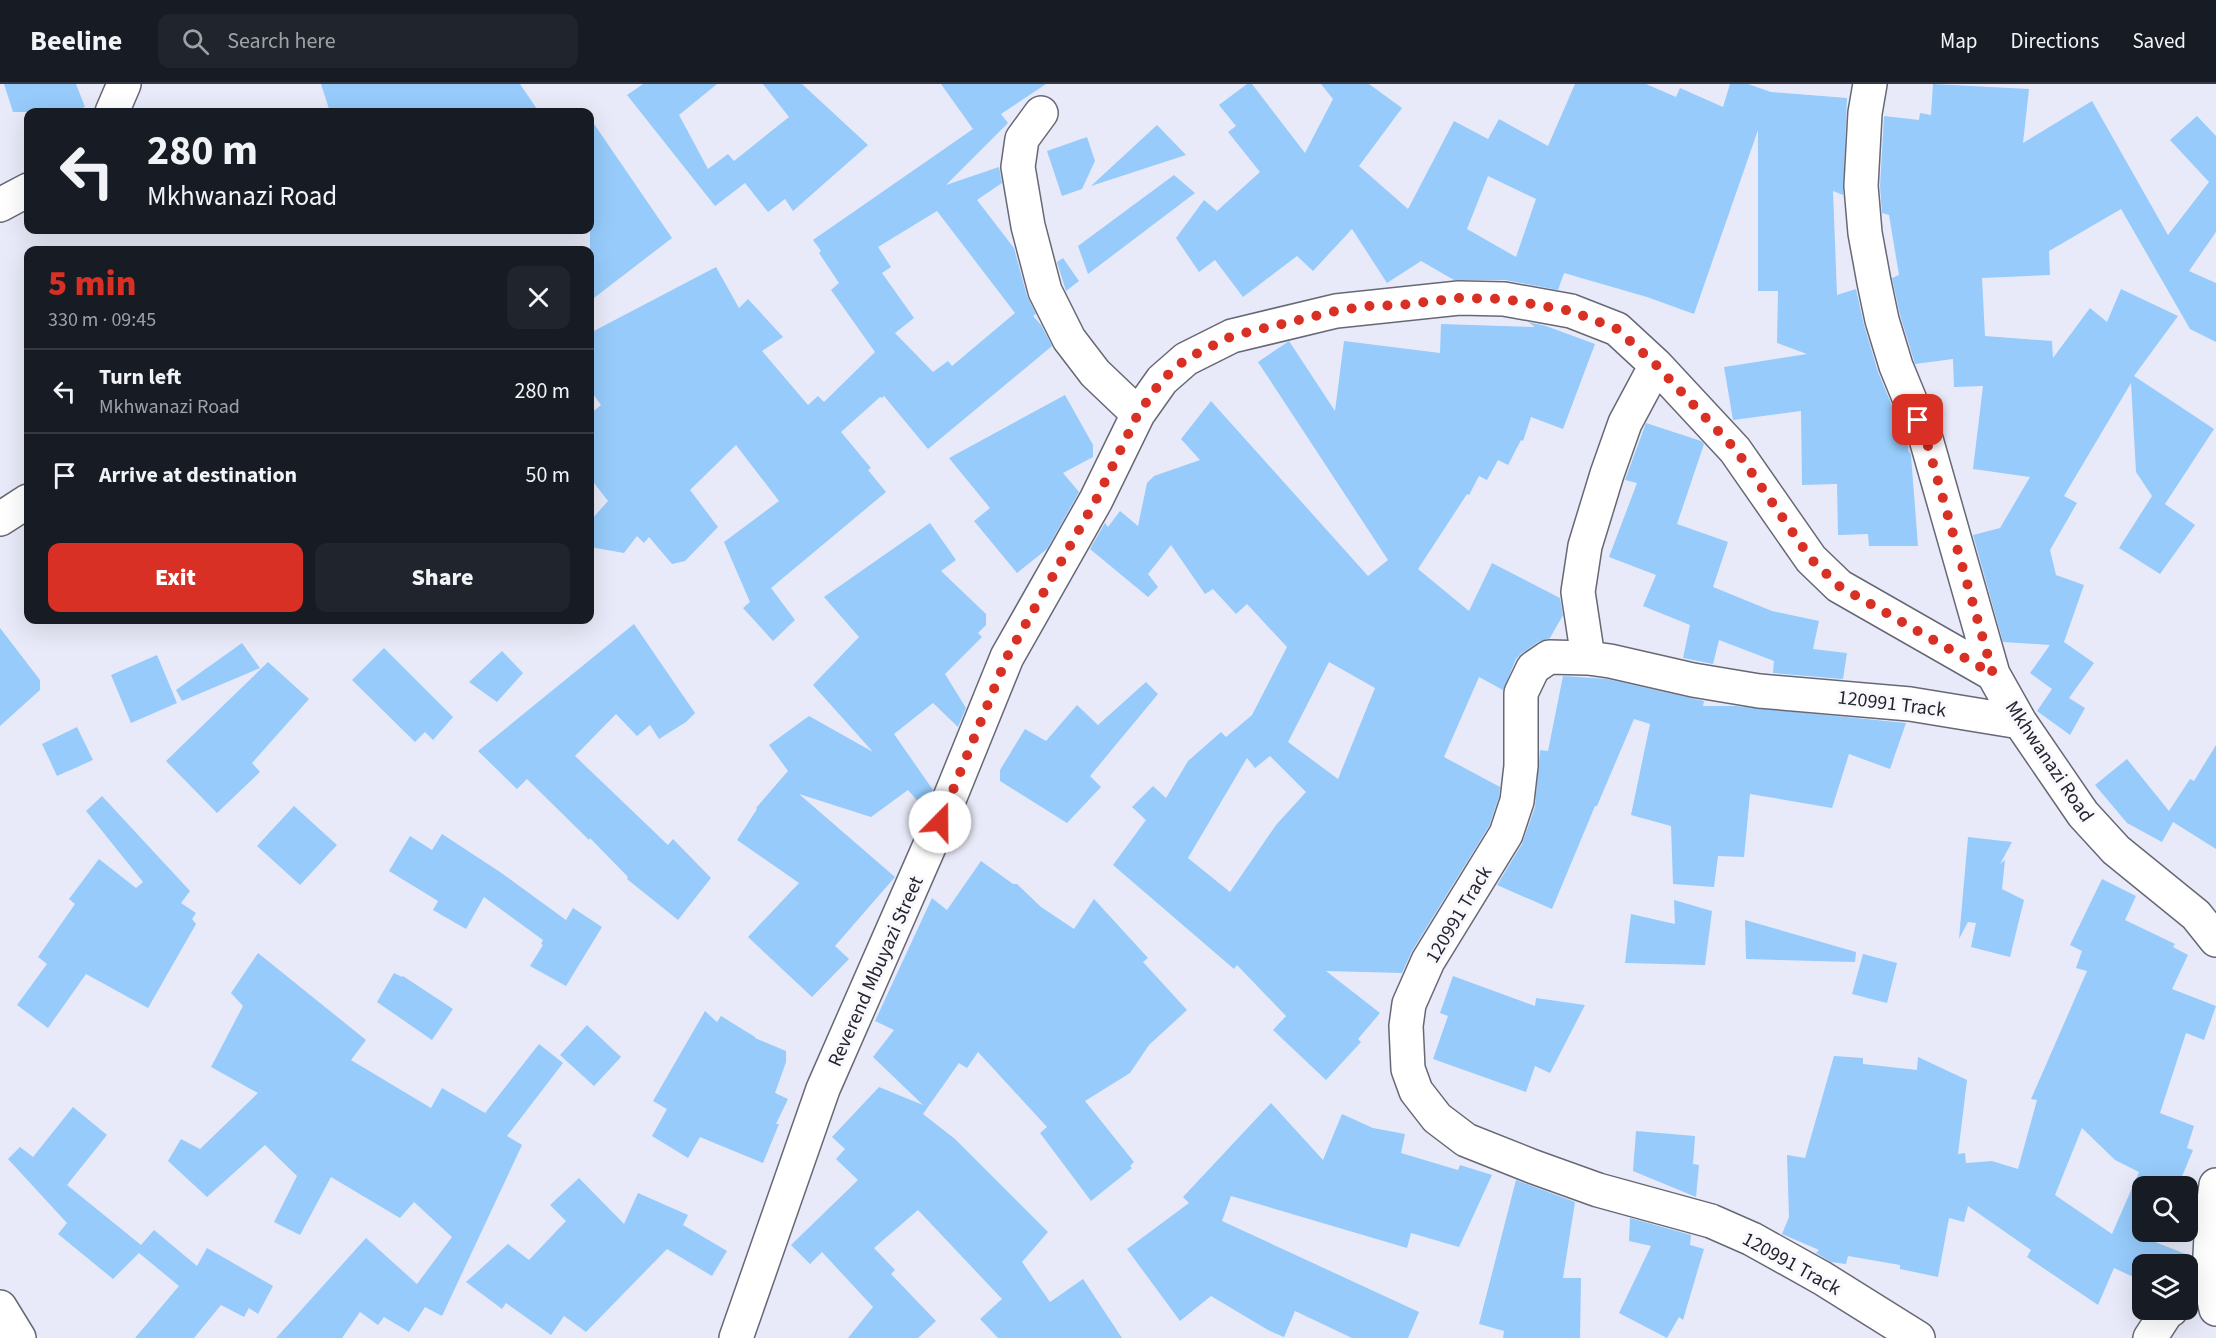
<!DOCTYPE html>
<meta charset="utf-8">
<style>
:root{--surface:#171b24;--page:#20242c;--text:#f1f3f6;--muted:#9ea1a6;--line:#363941;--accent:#d93025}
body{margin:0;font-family:"Source Sans 3",sans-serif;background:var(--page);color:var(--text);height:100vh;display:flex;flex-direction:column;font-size:22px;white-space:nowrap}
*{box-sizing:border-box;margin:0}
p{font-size:20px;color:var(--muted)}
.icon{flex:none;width:33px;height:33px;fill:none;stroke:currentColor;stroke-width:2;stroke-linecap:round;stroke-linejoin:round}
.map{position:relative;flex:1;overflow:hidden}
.sheet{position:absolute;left:24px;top:162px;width:570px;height:378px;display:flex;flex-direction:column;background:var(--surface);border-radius:12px;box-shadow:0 6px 24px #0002}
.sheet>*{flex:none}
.guide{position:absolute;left:24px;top:24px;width:570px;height:126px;border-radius:12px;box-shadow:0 6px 24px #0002;background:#171b24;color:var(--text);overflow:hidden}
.fabs{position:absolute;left:2132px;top:1092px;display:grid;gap:12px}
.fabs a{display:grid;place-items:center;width:66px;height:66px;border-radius:12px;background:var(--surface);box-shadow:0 6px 24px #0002;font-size:30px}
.pin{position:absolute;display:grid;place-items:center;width:51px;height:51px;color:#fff;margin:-26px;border-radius:12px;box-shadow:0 3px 9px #0006}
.me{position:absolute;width:66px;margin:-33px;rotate:22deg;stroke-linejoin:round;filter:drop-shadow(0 0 4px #0008)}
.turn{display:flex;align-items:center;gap:21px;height:126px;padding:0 24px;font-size:27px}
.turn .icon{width:78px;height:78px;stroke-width:2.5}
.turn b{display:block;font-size:42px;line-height:51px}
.round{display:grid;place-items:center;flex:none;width:63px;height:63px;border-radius:12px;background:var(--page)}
.headline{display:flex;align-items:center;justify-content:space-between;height:102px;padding:0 24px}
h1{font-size:36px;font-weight:800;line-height:45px;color:var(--accent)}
.primary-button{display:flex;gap:12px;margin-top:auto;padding:12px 24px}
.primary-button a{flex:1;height:69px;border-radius:12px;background:var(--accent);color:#fff;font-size:24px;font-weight:800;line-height:69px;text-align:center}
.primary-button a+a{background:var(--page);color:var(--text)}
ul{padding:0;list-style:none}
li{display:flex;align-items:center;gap:18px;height:84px;padding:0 24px;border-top:2px solid var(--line)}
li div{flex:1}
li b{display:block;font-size:22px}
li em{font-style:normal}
header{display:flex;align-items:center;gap:36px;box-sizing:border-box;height:84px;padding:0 30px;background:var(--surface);border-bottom:2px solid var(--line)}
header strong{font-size:28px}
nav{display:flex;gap:33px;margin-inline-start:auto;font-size:21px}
.search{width:420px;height:54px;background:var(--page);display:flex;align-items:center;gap:15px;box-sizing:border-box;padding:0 21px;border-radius:12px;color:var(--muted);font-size:22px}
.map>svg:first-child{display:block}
.building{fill:#96cbfb;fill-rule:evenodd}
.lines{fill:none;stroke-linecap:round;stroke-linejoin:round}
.street-casing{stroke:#676875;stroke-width:36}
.secondary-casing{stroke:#676875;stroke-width:36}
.street{stroke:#fff;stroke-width:33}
.secondary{stroke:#fff;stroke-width:33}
.route{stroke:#d93025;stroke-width:10;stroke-dasharray:0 18}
.labels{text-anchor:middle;stroke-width:6;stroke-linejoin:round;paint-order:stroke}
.street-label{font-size:20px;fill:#24252b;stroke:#f8f8fe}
</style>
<header>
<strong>Beeline</strong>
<div class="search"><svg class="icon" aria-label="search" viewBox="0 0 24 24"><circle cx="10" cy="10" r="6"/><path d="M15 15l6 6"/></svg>Search here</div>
<nav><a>Map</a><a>Directions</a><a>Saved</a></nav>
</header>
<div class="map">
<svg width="2216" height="1254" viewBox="0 0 2216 1254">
<rect width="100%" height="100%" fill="#e9eaf9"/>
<path class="building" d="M 4,0 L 76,0 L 85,23 L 70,28 L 13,28 Z
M 321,0 L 520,0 L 539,28 L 330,28 Z
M 643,0 L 717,0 L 679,31 L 708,85 L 728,70 L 734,77 L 789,33 L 763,0 L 802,0 L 868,61 L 793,127 L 785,115 L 768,128 L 745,99 L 715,122 L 627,11 Z
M 941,0 L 1046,0 L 1001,30 L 1008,39 L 946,101 L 999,83 L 1002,99 L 977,116 L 1014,164 L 1027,212 L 1036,230 L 1033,232 L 1041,241 L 1052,262 L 928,365 L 884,312 L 882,314 L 880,313 L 841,348 L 871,384 L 868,386 L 886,408 L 771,504 L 795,536 L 773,557 L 743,524 L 750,518 L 724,458 L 779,417 L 736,361 L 690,406 L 718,443 L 685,477 L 672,480 L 649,453 L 644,459 L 637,452 L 624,469 L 590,463 L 590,437 L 608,417 L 590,394 L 590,330 L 601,321 L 590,306 L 590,249 L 716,183 L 739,224 L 748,215 L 783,253 L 762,267 L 808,321 L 818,312 L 824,318 L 875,268 L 831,206 L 839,199 L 819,169 L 821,167 L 813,156 L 973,45 ZM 937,127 L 1015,229 L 952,282 L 948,277 L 933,288 L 895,249 L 914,234 L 882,189 L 891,183 L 878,163 Z
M 1247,0 L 1252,0 L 1305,69 L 1333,15 L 1321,0 L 1369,0 L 1402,24 L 1359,82 L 1408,125 L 1454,37 L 1488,55 L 1499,35 L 1548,62 L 1575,0 L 1646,0 L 1676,13 L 1680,4 L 1723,23 L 1730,0 L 1748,0 L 1771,8 L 1847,14 L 1843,111 L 1833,107 L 1837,211 L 1856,205 L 1864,241 L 1878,288 L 1908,360 L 1908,366 L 1911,371 L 1918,462 L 1869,462 L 1868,450 L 1838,451 L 1837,400 L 1802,401 L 1801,327 L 1733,336 L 1724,283 L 1807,270 L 1777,259 L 1778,207 L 1758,207 L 1758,46 L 1694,230 L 1647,213 L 1564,189 L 1558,206 L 1505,196 L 1454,196 L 1421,177 L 1387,199 L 1352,145 L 1313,187 L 1297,172 L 1243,213 L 1215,176 L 1199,188 L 1176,154 L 1204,116 L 1217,127 L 1260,88 L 1228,48 L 1236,42 L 1219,21 ZM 1488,92 L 1536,115 L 1516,173 L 1467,145 Z
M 1933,0 L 2029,5 L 2023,59 L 2092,17 L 2168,151 L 2209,98 L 2170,56 L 2197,32 L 2216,52 L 2216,148 L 2189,187 L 2216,199 L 2216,258 L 2190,245 L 2121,125 L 2049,167 L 2050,191 L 1982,194 L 1985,252 L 2052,257 L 2053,274 L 2090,224 L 2107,238 L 2121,205 L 2178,232 L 2134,292 L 2214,345 L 2165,420 L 2195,441 L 2160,490 L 2119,464 L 2152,412 L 2136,388 L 2131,299 L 2064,412 L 2077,419 L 2050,466 L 2056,491 L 2084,501 L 2064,558 L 2094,579 L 2069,614 L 2085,624 L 2070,651 L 2037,627 L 2052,605 L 2030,589 L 2050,561 L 2003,558 L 1973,451 L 2000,444 L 2030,393 L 1973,385 L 1983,302 L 1954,303 L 1953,275 L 1915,280 L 1900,231 L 1892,194 L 1899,191 L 1889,131 L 1882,129 L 1880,102 L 1884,32 L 1919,36 L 1920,29 L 1931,31 Z
M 590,34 L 672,154 L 590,217 Z
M 1157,41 L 1186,71 L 1091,102 Z
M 1087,53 L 1095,77 L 1082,105 L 1062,112 L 1047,67 Z
M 1174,91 L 1195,109 L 1088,190 L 1078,162 Z
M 1063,174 L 1079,197 L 1066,207 L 1057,178 Z
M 1528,238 L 1546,242 L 1595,260 L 1563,345 L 1531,333 L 1523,357 L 1521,356 L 1508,381 L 1498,376 L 1487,396 L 1479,392 L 1469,411 L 1467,410 L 1418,485 L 1469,527 L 1492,479 L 1560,514 L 1563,531 L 1550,554 L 1538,558 L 1522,569 L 1516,575 L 1503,606 L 1479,593 L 1444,673 L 1500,703 L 1499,713 L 1489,742 L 1412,867 L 1402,889 L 1326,887 L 1380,929 L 1358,955 L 1361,958 L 1326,996 L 1273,946 L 1286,932 L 1237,881 L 1234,885 L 1113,781 L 1146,736 L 1132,723 L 1153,702 L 1166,714 L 1188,677 L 1221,648 L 1226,653 L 1252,631 L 1287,563 L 1247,520 L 1236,530 L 1213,505 L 1205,510 L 1171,461 L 1148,490 L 1158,503 L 1148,513 L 1090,465 L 1105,439 L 1108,443 L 1120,427 L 1138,442 L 1147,399 L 1154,392 L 1200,376 L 1181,355 L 1211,317 L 1368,492 L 1388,476 L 1258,278 L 1289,257 L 1335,327 L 1344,257 L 1440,269 L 1441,240 L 1535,243 ZM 1329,578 L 1375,604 L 1338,695 L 1288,658 ZM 1270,672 L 1306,708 L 1276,741 L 1230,808 L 1188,774 L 1247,674 L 1255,684 Z
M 1065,311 L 1093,361 L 1093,373 L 1063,389 L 1079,408 L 1047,465 L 1017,489 L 974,437 L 990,424 L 949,374 Z
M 1646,339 L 1701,357 L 1704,360 L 1677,440 L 1728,458 L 1713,503 L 1772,527 L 1819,537 L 1813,565 L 1847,569 L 1843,595 L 1773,589 L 1774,577 L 1719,556 L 1713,580 L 1683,574 L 1690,541 L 1643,522 L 1656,491 L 1609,473 L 1637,399 L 1625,396 Z
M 930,439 L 956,476 L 941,487 L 986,530 L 986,541 L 978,549 L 982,553 L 945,590 L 966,624 L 958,643 L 933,619 L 894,650 L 933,706 L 928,716 L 922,722 L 908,706 L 871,733 L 799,710 L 895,793 L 835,862 L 849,875 L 812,913 L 748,853 L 799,799 L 737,756 L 757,725 L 756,724 L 788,687 L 769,661 L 809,632 L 873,668 L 813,601 L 859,553 L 824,513 Z
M 634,540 L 695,629 L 686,638 L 659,655 L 650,641 L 637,652 L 616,630 L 575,672 L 668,761 L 673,755 L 711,794 L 678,836 L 627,795 L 628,793 L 590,754 L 589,756 L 527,695 L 517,705 L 478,667 Z
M 0,544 L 40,596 L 40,606 L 0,642 Z
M 242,559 L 260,584 L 182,617 L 176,606 Z
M 384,564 L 453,633 L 433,656 L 425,648 L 415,658 L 352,596 Z
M 502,567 L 523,589 L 497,618 L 469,598 Z
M 157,571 L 177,619 L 131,639 L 111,591 Z
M 268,578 L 309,615 L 252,679 L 260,688 L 217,729 L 166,677 Z
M 1563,592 L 1607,595 L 1704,617 L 1703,622 L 1735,622 L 1906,639 L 1890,685 L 1849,670 L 1832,724 L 1750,710 L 1744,773 L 1718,772 L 1714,803 L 1673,800 L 1671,742 L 1631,731 L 1650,640 L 1634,635 L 1597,722 L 1595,722 L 1552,825 L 1497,801 L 1522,760 L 1535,723 L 1540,666 L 1548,667 Z
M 1146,598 L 1158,610 L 1090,692 L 1101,703 L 1067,739 L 1000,697 L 1000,686 L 1025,645 L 1046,657 L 1077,621 L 1098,641 Z
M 77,643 L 93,676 L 57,692 L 42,660 Z
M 2216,661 L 2216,765 L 2173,738 L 2162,758 L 2127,739 L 2095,701 L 2127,675 L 2169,727 L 2190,695 L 2194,697 Z
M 102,712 L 190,807 L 181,819 L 196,829 L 192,835 L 196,840 L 148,924 L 86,890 L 48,944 L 17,921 L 47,880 L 38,873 L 75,820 L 69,815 L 99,775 L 136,804 L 143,798 L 86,727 Z
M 294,722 L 337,761 L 300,801 L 257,762 Z
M 442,750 L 500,788 L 566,836 L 573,824 L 602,843 L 566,902 L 530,882 L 543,861 L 541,860 L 543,856 L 484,813 L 466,845 L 433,826 L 438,817 L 389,787 L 410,752 L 432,766 Z
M 1968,753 L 2012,758 L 2000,780 L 2005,776 L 2002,805 L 2024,816 L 2010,873 L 1971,863 L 1976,839 L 1968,838 L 1959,855 Z
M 981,777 L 1013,800 L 1017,800 L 1041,823 L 1074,845 L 1094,815 L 1148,874 L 1143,878 L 1187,926 L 1149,961 L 1130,989 L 1085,1017 L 1134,1078 L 1130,1082 L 1132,1084 L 1091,1117 L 1040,1049 L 1047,1043 L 978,968 L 967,984 L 959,979 L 923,1030 L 955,1055 L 1048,1148 L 1022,1178 L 1050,1218 L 1083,1195 L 1122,1254 L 998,1254 L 980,1235 L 1002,1215 L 918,1126 L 874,1164 L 895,1186 L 891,1190 L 936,1237 L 918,1254 L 848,1254 L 873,1223 L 822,1168 L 810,1180 L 791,1161 L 858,1096 L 836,1075 L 845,1065 L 832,1053 L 879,1003 L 923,1021 L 873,973 L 894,946 L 875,937 L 932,814 L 947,826 Z
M 2102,795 L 2136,812 L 2125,836 L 2175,860 L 2173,863 L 2188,871 L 2172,905 L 2216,922 L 2204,956 L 2186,949 L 2160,1029 L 2194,1042 L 2187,1064 L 2193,1066 L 2178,1102 L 2142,1102 L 2142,1153 L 2191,1172 L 2191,1180 L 2142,1180 L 2142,1197 L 2114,1184 L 2098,1221 L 2027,1173 L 2031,1166 L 1968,1122 L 1964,1138 L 1949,1134 L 1938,1193 L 1900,1185 L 1900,1181 L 1848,1172 L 1846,1180 L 1831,1178 L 1816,1169 L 1819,1166 L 1782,1150 L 1789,1133 L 1787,1071 L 1805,1074 L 1834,972 L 1863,974 L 1863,980 L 1917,986 L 1918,973 L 1967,996 L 1958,1070 L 1965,1069 L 1966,1079 L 1992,1077 L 2018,1085 L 2037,1016 L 2031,1015 L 2087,887 L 2076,884 L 2082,867 L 2070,861 ZM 2082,1044 L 2115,1076 L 2139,1088 L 2112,1150 L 2055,1111 Z
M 1674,816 L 1712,827 L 1705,881 L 1625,879 L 1631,830 L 1675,840 Z
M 1745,836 L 1856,868 L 1855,878 L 1746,875 Z
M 258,869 L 366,956 L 351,976 L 431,1024 L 442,1004 L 485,1029 L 539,960 L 563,979 L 507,1052 L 522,1061 L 442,1232 L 425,1223 L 409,1248 L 384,1233 L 378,1241 L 360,1228 L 342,1254 L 276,1254 L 366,1154 L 417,1200 L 452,1153 L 414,1118 L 400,1134 L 331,1093 L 300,1151 L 274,1138 L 297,1092 L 265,1061 L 207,1113 L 168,1077 L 181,1055 L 200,1065 L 258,1009 L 211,983 L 243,922 L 231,909 Z
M 1863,870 L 1897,879 L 1887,919 L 1852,910 Z
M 394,889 L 402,893 L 403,892 L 453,925 L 432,956 L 377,918 Z
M 1453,892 L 1535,922 L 1536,914 L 1585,921 L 1550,989 L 1535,982 L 1526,1008 L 1433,975 L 1448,932 L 1440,929 Z
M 705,927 L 717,938 L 721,932 L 755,953 L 755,954 L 786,967 L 786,978 L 775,1009 L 788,1015 L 776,1040 L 779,1040 L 763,1079 L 700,1053 L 688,1074 L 652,1052 L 667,1025 L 653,1017 Z
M 587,941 L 621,973 L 594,1002 L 560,971 Z
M 1271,1019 L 1323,1076 L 1342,1030 L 1373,1044 L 1405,1050 L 1401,1069 L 1458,1086 L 1460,1081 L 1492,1091 L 1459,1163 L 1411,1149 L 1407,1164 L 1231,1112 L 1222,1137 L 1419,1228 L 1408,1254 L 1352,1254 L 1295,1227 L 1284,1253 L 1268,1246 L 1211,1212 L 1180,1237 L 1127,1165 L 1189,1119 L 1183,1113 Z
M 73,1023 L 107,1051 L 67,1101 L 141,1161 L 154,1146 L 197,1182 L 207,1164 L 273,1202 L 258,1230 L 249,1224 L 244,1233 L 221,1221 L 194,1254 L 135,1254 L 179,1202 L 139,1169 L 113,1195 L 58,1150 L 67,1139 L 8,1075 L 20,1063 L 33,1073 Z
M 1636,1047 L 1695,1052 L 1693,1080 L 1699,1081 L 1696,1113 L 1633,1087 Z
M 579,1094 L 624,1140 L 638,1109 L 688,1131 L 683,1141 L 727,1167 L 712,1192 L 667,1165 L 586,1248 L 564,1232 L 551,1251 L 506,1219 L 502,1225 L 466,1198 L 508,1160 L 529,1176 L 566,1137 L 550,1121 Z
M 1516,1096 L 1575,1118 L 1563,1194 L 1581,1194 L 1580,1254 L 1503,1254 L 1504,1247 L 1479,1240 Z
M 1630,1134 L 1691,1151 L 1690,1161 L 1704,1165 L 1683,1236 L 1679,1233 L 1667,1254 L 1619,1229 L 1651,1162 L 1629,1157 Z"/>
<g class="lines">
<defs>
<path id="street" d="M 1870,0 L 1865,29 L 1861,102 L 1865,149 L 1874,198 L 1882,236 L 1896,282 L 1926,355 L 1993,590 L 2020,638 L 2083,730 L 2116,766 L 2196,831 L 2216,856
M 112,28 L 124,0
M 1041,29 L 1022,55 L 1018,83 L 1028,142 L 1045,207 L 1069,255 L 1095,289 L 1138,330
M 0,121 L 28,106
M 0,435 L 28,417
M 1588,574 L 1578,508 L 1585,462 L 1607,390 L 1625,339 L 1656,281
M 2216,1101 L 2212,1131 L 2209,1192 L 2216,1225
M 736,1254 L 823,1005 L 940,738 L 1007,573 L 1096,416 L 1138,330 L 1162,296 L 1186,275 L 1232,252 L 1336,227 L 1459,214 L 1504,215 L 1571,227 L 1617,245 L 1656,281 L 1735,366 L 1811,475 L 1839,502 L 1993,590
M 1918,1254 L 1822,1194 L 1752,1155 L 1711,1137 L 1598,1106 L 1534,1083 L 1466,1056 L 1437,1034 L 1416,1007 L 1408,985 L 1406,942 L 1409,920 L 1428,877 L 1506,750 L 1517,717 L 1521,682 L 1521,609 L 1533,584 L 1549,573 L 1588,574 L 1610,577 L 1693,596 L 1759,607 L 1910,620 L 2020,638
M 2150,1254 L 2167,1228 L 2171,1226"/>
<path id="secondary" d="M 0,1223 L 19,1254"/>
</defs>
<use href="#street" class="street-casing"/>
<use href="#secondary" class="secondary-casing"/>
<use href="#street" class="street"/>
<use href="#secondary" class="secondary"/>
</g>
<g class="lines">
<path class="route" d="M 940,738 L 1007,573 L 1096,416 L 1138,330 L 1162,296 L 1186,275 L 1232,252 L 1336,227 L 1368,222 L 1401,221 L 1459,214 L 1504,215 L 1571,227 L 1617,245 L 1656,281 L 1736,366 L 1811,475 L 1839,502 L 1993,590 L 1926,355 L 1918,336"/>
</g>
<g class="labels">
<g class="street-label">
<text transform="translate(1892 619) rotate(7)" y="7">120991 Track</text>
<text transform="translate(2050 677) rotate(56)" y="7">Mkhwanazi Road</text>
<text transform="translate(1458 830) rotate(-59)" y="7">120991 Track</text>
<text transform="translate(875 887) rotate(-66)" y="7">Reverend Mbuyazi Street</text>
<text transform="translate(1792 1179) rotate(29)" y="7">120991 Track</text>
</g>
</g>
</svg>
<div class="fabs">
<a><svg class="icon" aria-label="search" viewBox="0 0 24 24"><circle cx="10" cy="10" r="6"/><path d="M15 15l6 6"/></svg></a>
<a><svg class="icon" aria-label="layers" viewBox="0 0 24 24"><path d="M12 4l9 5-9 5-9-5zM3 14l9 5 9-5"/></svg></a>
</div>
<div class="pin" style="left:1918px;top:336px;background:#d93025"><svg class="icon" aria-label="arrive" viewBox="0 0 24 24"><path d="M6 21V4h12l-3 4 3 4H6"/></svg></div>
<svg class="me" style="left:940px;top:738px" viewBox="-20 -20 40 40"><circle r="19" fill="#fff"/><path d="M0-13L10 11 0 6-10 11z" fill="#d93025"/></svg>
<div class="guide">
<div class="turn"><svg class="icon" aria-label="left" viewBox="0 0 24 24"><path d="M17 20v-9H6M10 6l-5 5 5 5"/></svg><div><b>280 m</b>Mkhwanazi Road</div></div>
</div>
<section class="sheet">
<div class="headline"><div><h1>5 min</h1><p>330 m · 09:45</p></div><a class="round"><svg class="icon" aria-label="close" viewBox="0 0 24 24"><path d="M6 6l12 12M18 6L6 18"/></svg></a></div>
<ul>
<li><svg class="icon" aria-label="left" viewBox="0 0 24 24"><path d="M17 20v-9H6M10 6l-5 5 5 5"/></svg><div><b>Turn left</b><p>Mkhwanazi Road</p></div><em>280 m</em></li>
<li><svg class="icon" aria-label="arrive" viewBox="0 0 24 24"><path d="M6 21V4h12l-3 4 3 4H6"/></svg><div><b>Arrive at destination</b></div><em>50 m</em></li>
</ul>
<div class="primary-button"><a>Exit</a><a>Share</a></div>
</section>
</div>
